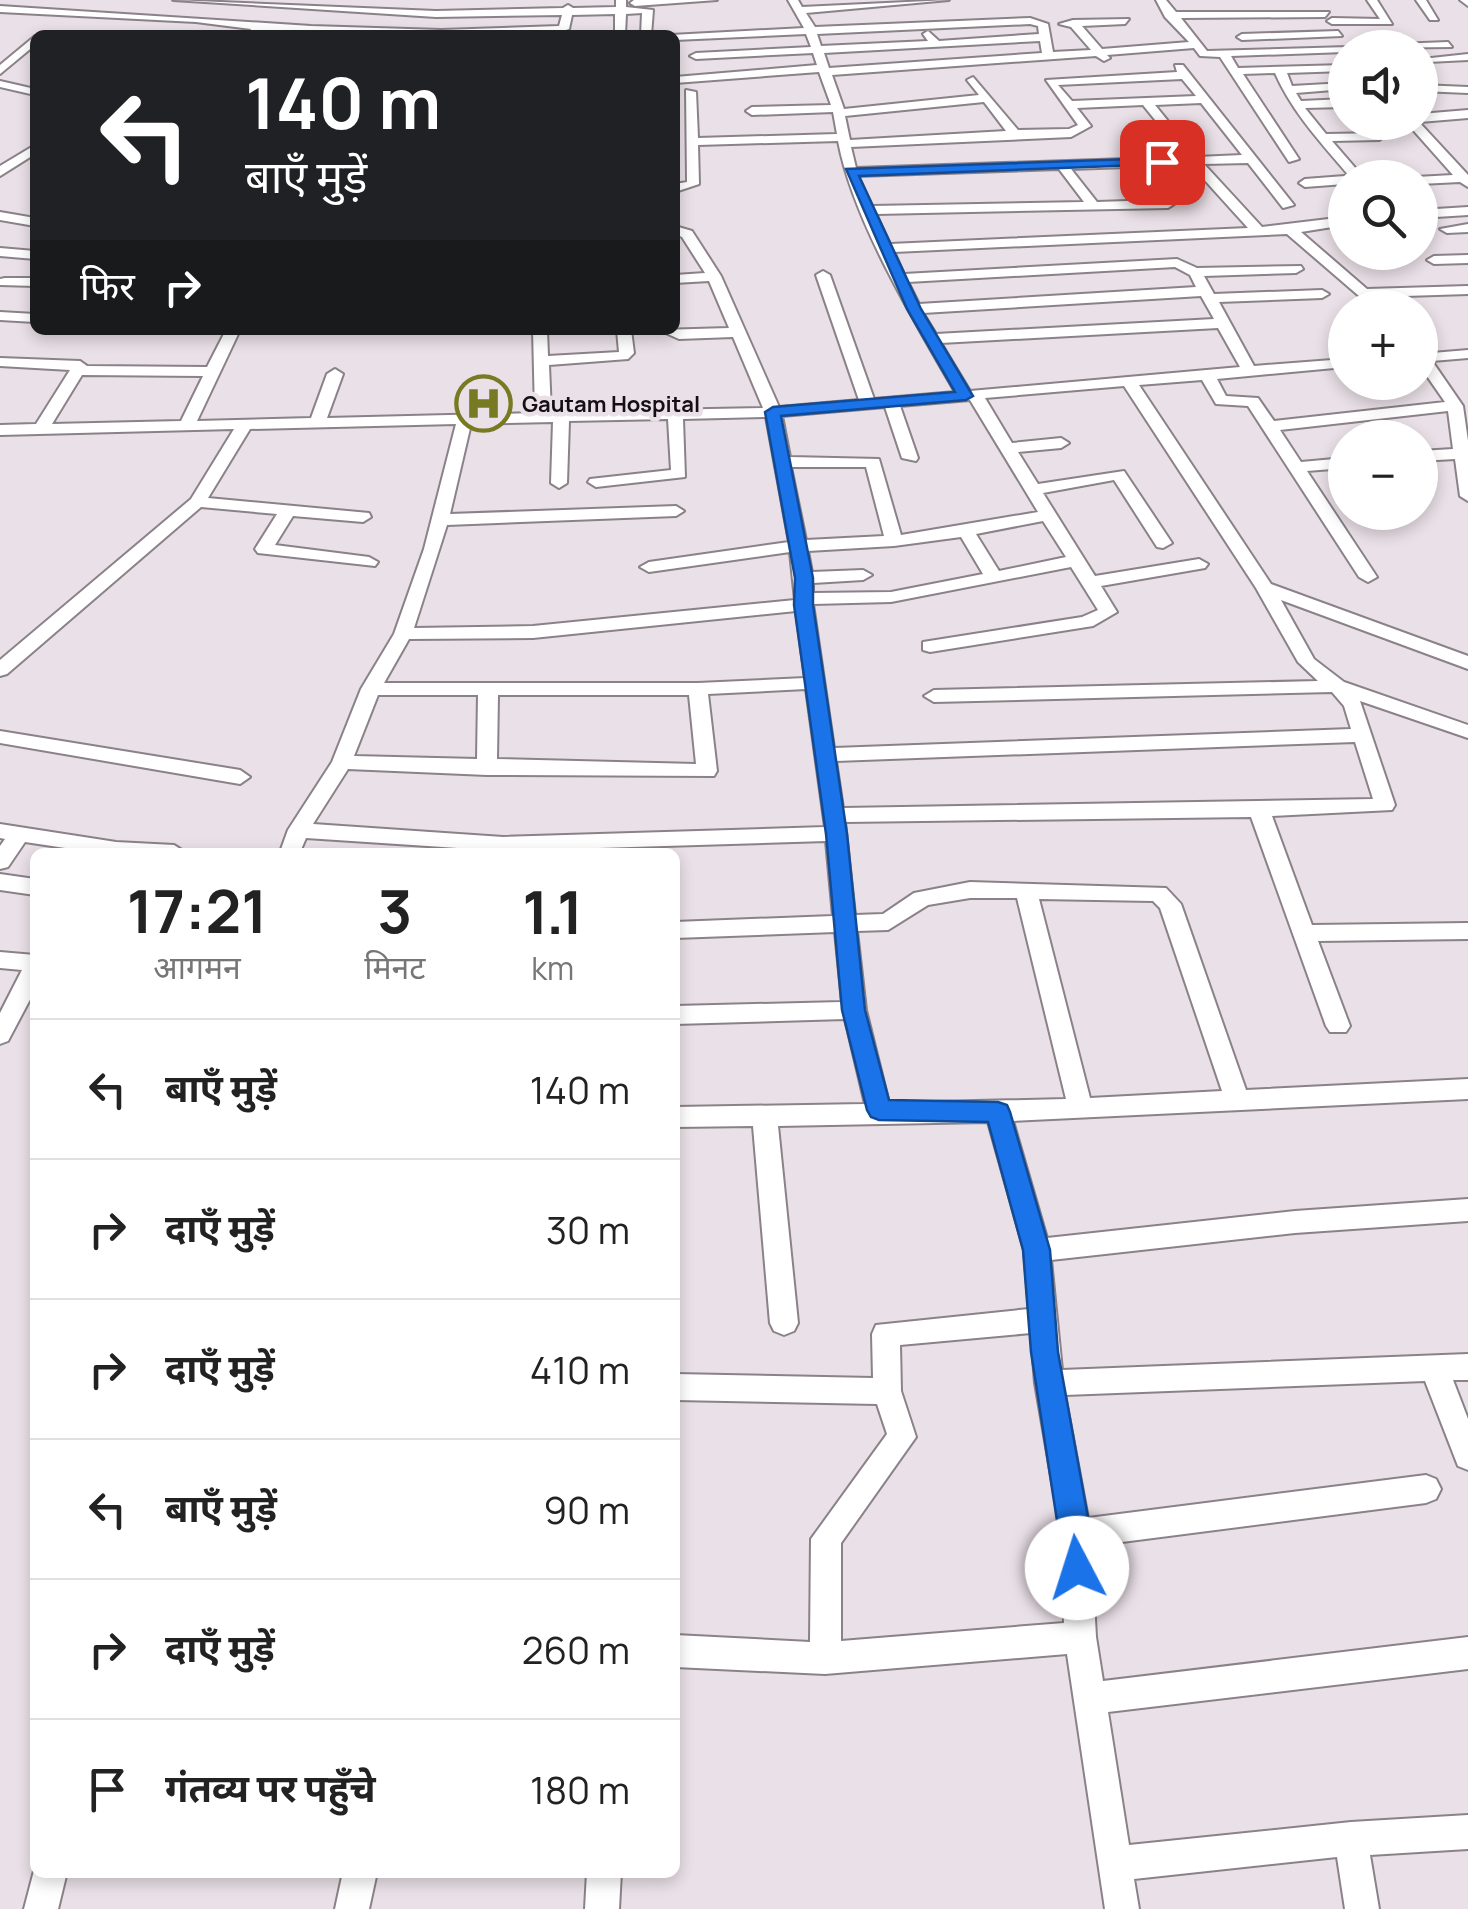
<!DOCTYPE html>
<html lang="hi">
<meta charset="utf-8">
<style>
:root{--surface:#fff;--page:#f6f6f6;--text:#222;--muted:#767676;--line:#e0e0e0}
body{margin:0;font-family:Manrope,"Noto Sans Devanagari",sans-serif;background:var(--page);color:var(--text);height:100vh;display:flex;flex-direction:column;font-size:38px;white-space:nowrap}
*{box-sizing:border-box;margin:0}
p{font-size:32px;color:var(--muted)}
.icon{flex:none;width:55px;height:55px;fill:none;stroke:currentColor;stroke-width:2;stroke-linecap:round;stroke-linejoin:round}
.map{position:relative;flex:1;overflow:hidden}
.sheet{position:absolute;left:30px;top:848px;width:650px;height:1030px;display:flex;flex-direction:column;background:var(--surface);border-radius:15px;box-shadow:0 5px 15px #0003}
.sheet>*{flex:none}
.top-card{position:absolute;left:30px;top:30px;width:650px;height:305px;border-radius:15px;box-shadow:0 5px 15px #0003;background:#202124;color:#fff;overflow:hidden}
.fabs{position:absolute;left:1328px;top:30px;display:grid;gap:20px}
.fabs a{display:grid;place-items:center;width:110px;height:110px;border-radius:50%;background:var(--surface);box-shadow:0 5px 15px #0003;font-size:50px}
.pin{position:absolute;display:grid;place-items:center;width:85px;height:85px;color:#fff;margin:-42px;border-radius:20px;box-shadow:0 5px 15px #0006}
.me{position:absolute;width:110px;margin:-55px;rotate:355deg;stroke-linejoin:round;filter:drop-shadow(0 0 8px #0008)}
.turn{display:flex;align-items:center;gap:35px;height:210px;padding:0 50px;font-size:45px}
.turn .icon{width:130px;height:130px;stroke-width:2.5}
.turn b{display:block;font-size:70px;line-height:85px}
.then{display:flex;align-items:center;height:95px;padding:0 50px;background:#0003;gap:20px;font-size:38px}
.eta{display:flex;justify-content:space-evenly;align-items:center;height:170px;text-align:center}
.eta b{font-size:60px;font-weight:700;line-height:70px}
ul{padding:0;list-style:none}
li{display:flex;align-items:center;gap:30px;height:140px;padding:0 50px;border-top:2px solid var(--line)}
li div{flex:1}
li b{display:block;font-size:38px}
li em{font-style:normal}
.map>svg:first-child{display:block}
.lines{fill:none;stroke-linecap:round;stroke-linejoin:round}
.minor-casing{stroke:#8a8288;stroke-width:4}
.minor{fill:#fff;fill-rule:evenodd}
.route{fill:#1a73e8;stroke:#114b97;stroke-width:2.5}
.labels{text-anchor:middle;stroke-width:9;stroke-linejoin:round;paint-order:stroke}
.far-poi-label{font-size:22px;font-weight:bold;fill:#130f12;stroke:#eae0e7;text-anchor:start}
</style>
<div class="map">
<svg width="1468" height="1909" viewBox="0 0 1468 1909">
<rect width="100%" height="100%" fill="#eae0e7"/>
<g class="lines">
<defs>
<path id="minor" d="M 173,0 L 436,11 L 563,8 L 568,5 L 573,8 L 616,7 L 616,0 L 626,0 L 626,7 L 653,10 L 651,35 L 641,35 L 642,13 L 626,14 L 625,35 L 615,35 L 615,14 L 572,15 L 569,29 L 560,32 L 302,35 L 304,32 L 261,30 L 258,35 L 247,35 L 251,29 L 196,22 L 0,12 L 0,6 L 311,26 L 441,30 L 559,26 L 562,15 L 436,17 Z
M 634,0 L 717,0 L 635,6 L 630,3 Z
M 788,0 L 798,0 L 802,7 L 949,0 L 806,13 L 815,27 L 1030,18 L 1048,24 L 1053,52 L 1091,50 L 1071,27 L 1059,24 L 1073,20 L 1129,19 L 1125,24 L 1082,26 L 1102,49 L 1189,42 L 1165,17 L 1156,0 L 1166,0 L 1176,12 L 1329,12 L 1325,17 L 1181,18 L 1207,51 L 1349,47 L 1345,52 L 1231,56 L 1238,68 L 1345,65 L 1345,71 L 1287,73 L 1292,86 L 1345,83 L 1345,89 L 1296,93 L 1301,101 L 1345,99 L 1345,107 L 1305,108 L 1326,134 L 1383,133 L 1385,136 L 1379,140 L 1332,141 L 1364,178 L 1351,178 C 1322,144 1292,112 1275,73 L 1243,74 L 1299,159 L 1289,162 L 1220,57 L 1200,56 L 1194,48 L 1107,55 L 1110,58 L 1104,61 L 1096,56 L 832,75 L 844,109 L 979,95 L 967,80 L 973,77 L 1018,130 L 1069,129 L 1078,125 L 1046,80 L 1177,72 L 1175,65 L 1183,65 L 1294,205 L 1283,208 L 1248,163 L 1204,164 L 1262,227 L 1345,217 L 1345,225 L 1301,232 L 1367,289 L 1468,286 L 1468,294 L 1374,297 L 1381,308 L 1367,308 L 1359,296 L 1287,234 L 894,252 L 904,274 L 1177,259 L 1197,268 L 1301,266 L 1303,269 L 1296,273 L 1204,276 L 1214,294 L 1322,290 L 1329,294 L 1322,298 L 1219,302 L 1254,366 L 1345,359 L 1345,367 L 1217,379 L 1226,396 L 1258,398 L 1274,421 L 1445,402 L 1420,366 L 1420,354 L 1468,350 L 1468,358 L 1432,361 L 1463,406 L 1468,441 L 1468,501 L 1460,496 L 1455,459 L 1420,461 L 1420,451 L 1453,449 L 1448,411 L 1280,430 L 1301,462 L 1345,458 L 1345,468 L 1307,471 L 1377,577 L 1368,582 L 1359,577 L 1248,406 L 1216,404 L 1202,380 L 1139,385 L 1271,584 L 1468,656 L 1468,669 L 1281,600 L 1314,659 L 1344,682 L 1468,725 L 1468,738 L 1360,701 L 1395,805 L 1392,810 L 1272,816 L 1312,925 L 1468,923 L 1468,939 L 1318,941 L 1350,1026 L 1346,1032 L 1330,1032 L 1326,1026 L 1251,817 L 845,822 L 855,915 L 883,914 L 914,893 L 970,882 L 1166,888 L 1181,904 L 1246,1090 L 1468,1079 L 1468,1099 L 1013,1121 L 1047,1238 L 1295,1211 L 1468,1199 L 1468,1221 L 1295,1233 L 1051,1260 L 1062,1370 L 1468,1354 L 1468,1380 L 1453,1380 L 1468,1419 L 1468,1470 L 1458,1466 L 1425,1381 L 1065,1395 L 1088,1518 L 1426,1475 L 1436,1479 L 1441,1489 L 1436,1499 L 1426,1503 L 1091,1546 L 1096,1637 L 1103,1681 L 1468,1637 L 1468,1669 L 1108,1712 L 1129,1845 L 1351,1822 L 1468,1815 L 1468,1849 L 1370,1855 L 1379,1909 L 1345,1909 L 1337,1857 L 1134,1879 L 1139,1909 L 1105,1909 L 1067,1654 L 825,1674 L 675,1667 L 675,1635 L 810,1642 L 811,1539 L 887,1434 L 877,1404 L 675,1400 L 675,1374 L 873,1378 L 872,1334 L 876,1325 L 1029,1309 L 1024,1250 L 988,1122 L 778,1126 L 798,1323 L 794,1331 L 784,1335 L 774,1331 L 770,1323 L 753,1126 L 675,1127 L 675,1107 L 865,1104 L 845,1019 L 675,1024 L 675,1006 L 842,1002 L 835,932 L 675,938 L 675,922 L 833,916 L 826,841 L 503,851 L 306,838 L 300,852 L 280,852 L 288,830 L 332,762 L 361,689 L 394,634 L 424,549 L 456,424 L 250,429 L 208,498 L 369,513 L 371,517 L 363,522 L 293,516 L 275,545 L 369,557 L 378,562 L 375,566 L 258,553 L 255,549 L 277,514 L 201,507 L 7,674 L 0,676 L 0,660 L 191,499 L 234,429 L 0,435 L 0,425 L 36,424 L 70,370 L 0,366 L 0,358 L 80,361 L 87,366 L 207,367 L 226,330 L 240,330 L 197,421 L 311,418 L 327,374 L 335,369 L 343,374 L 327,418 L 535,413 L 533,330 L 547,330 L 548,356 L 619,352 L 617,330 L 631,330 L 634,353 L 628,359 L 549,365 L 551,412 L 763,408 L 733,337 L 679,339 L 659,330 L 729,328 L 709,281 L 675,283 L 675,275 L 705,273 L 682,237 L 675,234 L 675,226 L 692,231 L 721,276 L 779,407 L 859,400 L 816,275 L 823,271 L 830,275 L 874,399 L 955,392 C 915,322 853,221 838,141 L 698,145 L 699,184 L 675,192 L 675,184 L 687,182 L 686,90 L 696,92 L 698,138 L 837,134 L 833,112 L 752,115 L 746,111 L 752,107 L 831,105 L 819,72 L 675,83 L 675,77 L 817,65 L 813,53 L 696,59 L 690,56 L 696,53 L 811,47 L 806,34 L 675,40 L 675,35 L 671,35 L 804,28 ZM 1030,24 L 1038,26 L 1039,34 L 939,41 L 928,31 L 923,34 L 928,41 L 821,46 L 817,34 ZM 1040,41 L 1042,53 L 829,68 L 824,53 ZM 1182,79 L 1196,96 L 1072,101 L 1058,85 ZM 984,102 L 1006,131 L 850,140 L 845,116 ZM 1201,103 L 1242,155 L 1197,157 L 1155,105 ZM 1143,105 L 1185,157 L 856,168 L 851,147 L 1071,137 L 1091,126 L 1077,108 ZM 1191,165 L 1248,228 L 890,244 L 876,214 L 1168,208 L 1174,204 L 1141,166 ZM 1127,167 L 1158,200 L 1097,202 L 1071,169 ZM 1059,169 L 1084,202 L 872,206 L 858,176 ZM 1175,267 L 1190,275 L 1196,287 L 919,304 L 908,282 ZM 1201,296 L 1214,319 L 936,334 L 923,313 ZM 1218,328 L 1240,367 L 970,391 L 941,343 ZM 82,375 L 203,376 L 181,421 L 52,424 ZM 1124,386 L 1256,588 L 1298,662 L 1318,681 L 934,690 L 924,696 L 934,702 L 1332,692 L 1344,706 L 1351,729 L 834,748 L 813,604 L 891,602 L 1071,567 L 1098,610 L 1082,617 L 923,642 L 923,650 L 930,652 L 1093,626 L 1117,612 L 1101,586 L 1205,568 L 1208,564 L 1199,559 L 1095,576 L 1043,493 L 1114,480 L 1157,547 L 1163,548 L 1172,543 L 1124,471 L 1038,484 L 1018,452 L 1061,448 L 1069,443 L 1061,438 L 1012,443 L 985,398 ZM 970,400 L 1038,512 L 901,535 L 879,459 L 790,457 L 782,416 L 885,407 L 902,458 L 916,461 L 918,458 L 900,406 ZM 766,417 L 789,542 L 649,562 L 640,567 L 649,572 L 790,552 L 795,600 L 533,626 L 414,628 L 447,525 L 676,516 L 684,511 L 676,506 L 450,514 L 471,424 L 553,422 L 551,483 L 559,488 L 567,483 L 569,421 L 668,419 L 671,470 L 590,479 L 588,482 L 596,487 L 685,477 L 683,419 ZM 791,467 L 866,467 L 884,536 L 806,540 ZM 1043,521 L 1066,557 L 999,571 L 976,534 ZM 961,537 L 983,574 L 891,592 L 813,593 L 813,583 L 863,580 L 872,575 L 863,570 L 812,572 L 808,551 L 894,546 ZM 796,611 L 805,678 L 698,683 L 384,683 L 409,639 L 533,638 ZM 806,689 L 825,827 L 503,837 L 313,824 L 348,769 L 487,775 L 714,776 L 717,771 L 708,694 ZM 378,695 L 478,695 L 477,759 L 354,756 ZM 498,695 L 689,695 L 696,764 L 497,759 ZM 1355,742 L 1373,799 L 843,808 L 836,761 ZM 970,898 L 1017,898 L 1066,1099 L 889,1103 L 866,1010 L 857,931 L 888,930 L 928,905 ZM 1039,899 L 1153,901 L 1160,908 L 1222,1091 L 1090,1098 ZM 1031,1333 L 1035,1383 L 1061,1534 L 1064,1623 L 841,1641 L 841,1543 L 916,1437 L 901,1391 L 900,1345 Z
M 1367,0 L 1377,0 L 1392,24 L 1332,24 L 1327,21 L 1332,18 L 1380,19 Z
M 1416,0 L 1426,0 L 1438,20 L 1430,20 Z
M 1460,0 L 1468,0 L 1468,6 Z
M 1338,31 L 1342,36 L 1242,40 L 1237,37 L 1242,34 Z
M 35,36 L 35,45 L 0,74 L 0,65 Z
M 1448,42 L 1452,47 L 1365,48 L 1370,45 Z
M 1468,54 L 1468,60 L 1428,62 L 1422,59 Z
M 0,81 L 35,89 L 35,95 L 0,87 Z
M 1420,85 L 1468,87 L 1468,93 L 1420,91 Z
M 1468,110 L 1468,118 L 1420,122 L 1420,114 Z
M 1406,122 L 1419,122 L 1468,175 L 1468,187 L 1460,182 L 1420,184 L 1420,178 L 1416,177 L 1453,175 Z
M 35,145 L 35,154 L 0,176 L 0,166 Z
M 1345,176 L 1350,178 L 1345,178 L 1345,184 L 1305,187 L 1299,183 L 1305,179 Z
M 1468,207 L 1468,215 L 1420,218 L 1420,210 Z
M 0,212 L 35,218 L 35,226 L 0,220 Z
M 1468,224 L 1468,232 L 1447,233 L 1440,229 Z
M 0,248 L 35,251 L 35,259 L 0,256 Z
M 1468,255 L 1468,263 L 1434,264 L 1427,260 L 1434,256 Z
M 5,278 L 35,278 L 35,286 L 0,285 L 0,279 Z
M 0,312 L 35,314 L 35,322 L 0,320 Z
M 0,731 L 240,770 L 250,777 L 240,784 L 0,743 Z
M 0,824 L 116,842 L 174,845 L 185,852 L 92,852 L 25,842 L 8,867 L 0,869 L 0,846 L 5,839 L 0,838 Z
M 0,874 L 35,879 L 35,895 L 0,890 Z
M 0,952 L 35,955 L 35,990 L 8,1041 L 0,1044 L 0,1013 L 22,970 L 0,968 Z
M 35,1867 L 35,1872 L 67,1872 L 58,1909 L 24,1909 Z
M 343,1872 L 377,1872 L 369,1909 L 335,1909 Z
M 587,1872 L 621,1872 L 619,1909 L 585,1909 Z"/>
</defs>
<use href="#minor" class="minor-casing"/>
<use href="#minor" class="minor"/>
</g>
<path class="route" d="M 1162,158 L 1168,162 L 1166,164 L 859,176 L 921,309 L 973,396 L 966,400 L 781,416 L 813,578 L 813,605 L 847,834 L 865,1010 L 889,1100 L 998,1102 L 1007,1105 L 1010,1112 L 1050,1250 L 1058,1352 L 1091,1534 L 1093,1568 L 1088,1579 L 1077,1583 L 1066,1579 L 1031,1352 L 1023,1250 L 988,1122 L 879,1120 L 871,1117 L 867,1110 L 842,1010 L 826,834 L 794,605 L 795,578 L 765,412 L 773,407 L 955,392 L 907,309 L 846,169 Z"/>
<defs>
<symbol id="hospital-ring" viewBox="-11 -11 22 22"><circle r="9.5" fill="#eae0e7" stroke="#787a23" stroke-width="1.5"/><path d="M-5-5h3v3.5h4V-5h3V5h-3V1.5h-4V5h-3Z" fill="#787a23"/></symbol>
</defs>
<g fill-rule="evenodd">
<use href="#hospital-ring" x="452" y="372" width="63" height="63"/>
</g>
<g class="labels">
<g class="far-poi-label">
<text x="522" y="412">Gautam Hospital</text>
</g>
</g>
</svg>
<div class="fabs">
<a><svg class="icon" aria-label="sound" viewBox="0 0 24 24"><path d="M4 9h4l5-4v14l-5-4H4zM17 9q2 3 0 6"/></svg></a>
<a><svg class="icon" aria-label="search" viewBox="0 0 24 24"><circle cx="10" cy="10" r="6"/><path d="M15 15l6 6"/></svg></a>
<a>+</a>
<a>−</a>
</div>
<div class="pin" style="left:1162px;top:162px;background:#d93025"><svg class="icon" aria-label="arrive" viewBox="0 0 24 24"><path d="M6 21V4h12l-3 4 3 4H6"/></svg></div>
<svg class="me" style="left:1077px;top:1568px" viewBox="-20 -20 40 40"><circle r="19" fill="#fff"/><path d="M0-13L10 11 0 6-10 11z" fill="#1a73e8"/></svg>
<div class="top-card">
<div class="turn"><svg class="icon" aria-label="left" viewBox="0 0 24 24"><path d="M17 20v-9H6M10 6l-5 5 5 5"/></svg><div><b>140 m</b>बाएँ मुड़ें</div></div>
<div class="then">फिर<svg class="icon" aria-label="right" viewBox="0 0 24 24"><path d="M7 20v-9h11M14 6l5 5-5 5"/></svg></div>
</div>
<section class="sheet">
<div class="eta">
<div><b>17:21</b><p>आगमन</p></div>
<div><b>3</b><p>मिनट</p></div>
<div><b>1.1</b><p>km</p></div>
</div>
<ul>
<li><svg class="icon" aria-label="left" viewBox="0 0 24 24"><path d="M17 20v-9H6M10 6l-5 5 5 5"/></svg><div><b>बाएँ मुड़ें</b></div><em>140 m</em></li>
<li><svg class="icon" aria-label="right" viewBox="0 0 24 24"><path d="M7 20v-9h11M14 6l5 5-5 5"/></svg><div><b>दाएँ मुड़ें</b></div><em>30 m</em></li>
<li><svg class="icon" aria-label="right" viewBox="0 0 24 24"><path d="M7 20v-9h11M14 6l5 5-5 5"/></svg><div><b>दाएँ मुड़ें</b></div><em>410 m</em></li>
<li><svg class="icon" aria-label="left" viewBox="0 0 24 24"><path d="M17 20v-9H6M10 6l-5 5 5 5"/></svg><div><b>बाएँ मुड़ें</b></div><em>90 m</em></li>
<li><svg class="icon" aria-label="right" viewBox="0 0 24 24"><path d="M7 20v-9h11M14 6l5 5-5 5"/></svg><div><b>दाएँ मुड़ें</b></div><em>260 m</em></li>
<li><svg class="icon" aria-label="arrive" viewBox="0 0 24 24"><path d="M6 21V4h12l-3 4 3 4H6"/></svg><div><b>गंतव्य पर पहुँचे</b></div><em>180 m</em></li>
</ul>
</section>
</div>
